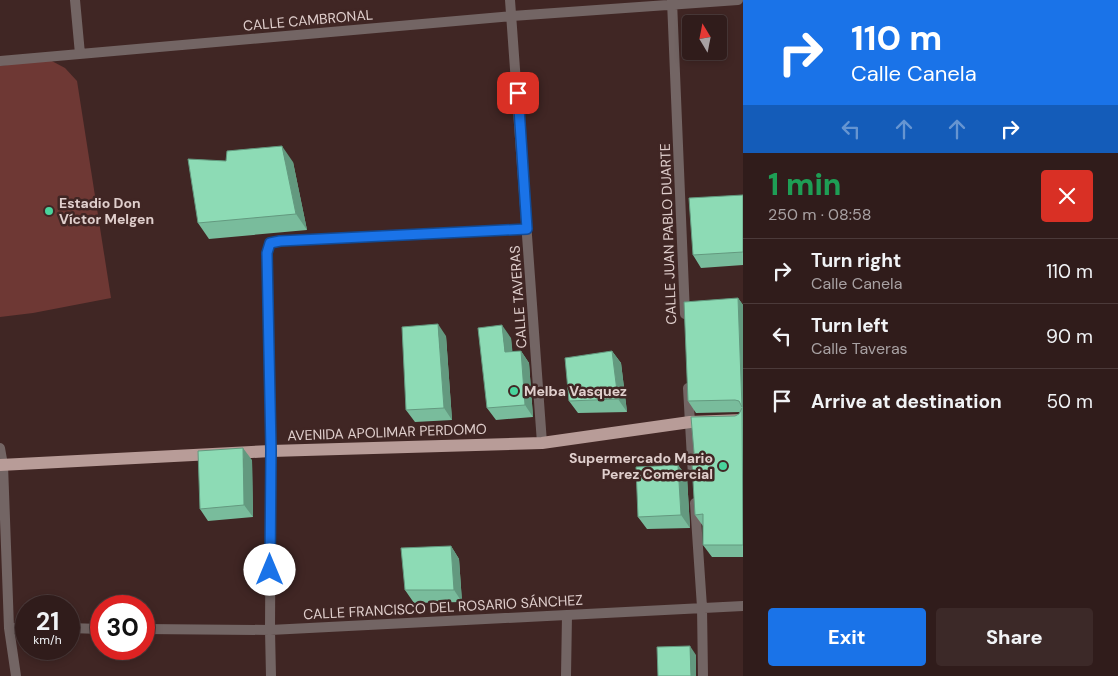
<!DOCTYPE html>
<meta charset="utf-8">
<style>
:root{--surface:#301c1b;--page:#3c2928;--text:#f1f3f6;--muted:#a8a1a3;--line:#4b3a3a;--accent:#1a73e8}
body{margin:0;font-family:"DM Sans",sans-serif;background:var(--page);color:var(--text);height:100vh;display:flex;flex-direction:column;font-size:19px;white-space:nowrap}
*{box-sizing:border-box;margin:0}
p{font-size:16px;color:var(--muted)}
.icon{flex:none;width:28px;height:28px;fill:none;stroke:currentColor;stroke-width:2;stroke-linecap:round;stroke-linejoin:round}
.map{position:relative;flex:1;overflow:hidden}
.panel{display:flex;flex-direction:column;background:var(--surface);width:375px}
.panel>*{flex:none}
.hud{background:#1a73e8;color:#fff;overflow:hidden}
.needle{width:32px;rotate:350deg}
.buttons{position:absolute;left:682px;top:15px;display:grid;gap:10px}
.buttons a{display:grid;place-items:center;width:45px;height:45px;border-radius:5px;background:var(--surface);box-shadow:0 2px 8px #0003,0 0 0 1px var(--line);font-size:25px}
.speed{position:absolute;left:15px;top:595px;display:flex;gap:10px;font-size:25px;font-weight:700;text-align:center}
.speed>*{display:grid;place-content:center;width:65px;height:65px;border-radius:50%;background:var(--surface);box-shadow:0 2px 8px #0003,0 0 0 1px var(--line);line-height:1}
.speed small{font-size:12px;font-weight:400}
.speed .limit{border:8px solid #d22;background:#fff;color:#111}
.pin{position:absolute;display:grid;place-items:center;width:42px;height:42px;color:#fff;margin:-21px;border-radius:10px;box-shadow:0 2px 8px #0006}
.me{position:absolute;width:55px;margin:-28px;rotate:0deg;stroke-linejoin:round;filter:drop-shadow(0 0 4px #0008)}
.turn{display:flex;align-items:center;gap:18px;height:105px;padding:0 25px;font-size:22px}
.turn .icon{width:65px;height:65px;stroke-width:2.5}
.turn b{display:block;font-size:35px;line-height:42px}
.lanes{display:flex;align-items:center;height:48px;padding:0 25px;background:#0003;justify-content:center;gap:25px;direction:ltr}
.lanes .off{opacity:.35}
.round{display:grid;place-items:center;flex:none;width:52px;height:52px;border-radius:5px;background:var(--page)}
.overview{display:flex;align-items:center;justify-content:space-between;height:85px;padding:0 25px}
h1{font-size:30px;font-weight:800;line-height:38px;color:#1e9e55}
.primary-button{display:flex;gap:10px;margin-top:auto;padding:10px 25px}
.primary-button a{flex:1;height:58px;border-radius:5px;background:var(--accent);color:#fff;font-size:20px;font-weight:800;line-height:58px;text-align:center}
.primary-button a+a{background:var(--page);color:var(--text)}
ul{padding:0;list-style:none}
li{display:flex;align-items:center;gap:15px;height:65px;padding:0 25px;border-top:1px solid var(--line)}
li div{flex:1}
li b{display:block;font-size:19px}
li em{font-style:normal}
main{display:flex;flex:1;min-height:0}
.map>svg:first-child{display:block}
.green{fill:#6e3834}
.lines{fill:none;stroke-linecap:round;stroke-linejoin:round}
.minor{stroke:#736564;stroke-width:10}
.primary{stroke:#b89c98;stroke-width:12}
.wall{fill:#79bc9c}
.shaded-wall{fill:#63997f}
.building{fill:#8ddbb5;stroke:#63997f}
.route-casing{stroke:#114b97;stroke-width:12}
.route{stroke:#1a73e8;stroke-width:9}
.poi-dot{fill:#49d49c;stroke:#402624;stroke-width:2}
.labels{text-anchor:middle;stroke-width:5;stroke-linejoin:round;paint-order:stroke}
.street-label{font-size:14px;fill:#e0cfcd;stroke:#402624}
.poi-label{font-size:14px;font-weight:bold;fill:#e0cfcd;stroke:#402624;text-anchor:start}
</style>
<main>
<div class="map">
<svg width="743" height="676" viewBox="0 0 743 676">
<rect width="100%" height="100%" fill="#402624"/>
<path class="green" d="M 48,59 L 65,68 L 77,81 L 111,298 L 33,313 L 0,317 L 0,66 Z"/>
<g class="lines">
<path class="minor" d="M 75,0 L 80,54
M 510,0 L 542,443
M 672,1 L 685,314
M 0,61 L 512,16 L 738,0
M 688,388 L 693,476
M 0,448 L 3,465 L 9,628 L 16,676
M 695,503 L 702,607 L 703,676
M 9,628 L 26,628
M 69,628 L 101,629
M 144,629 L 270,630 L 743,606
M 271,676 L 270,630 L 271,451 L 267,253 L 270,243 L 280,241 L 527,229
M 566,676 L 567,615"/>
<path class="primary" d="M 0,465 L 271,451 L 542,443 L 690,422 L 743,420"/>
</g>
<path class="wall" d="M 226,161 L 293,162 L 307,230 L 209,239 L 198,223 Z
M 743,195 L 743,265 L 701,268 L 693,255 Z
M 738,298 L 743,305 L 743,557 L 712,557 L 703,545 L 703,526 L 695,515 L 695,464 L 735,416 L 739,414 L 740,412 L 696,413 L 688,401 Z
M 446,336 L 452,420 L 415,422 L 406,410 Z
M 511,338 L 512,351 L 521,351 L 529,363 L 533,417 L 496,420 L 487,408 Z
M 612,351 L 621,363 L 627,412 L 578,413 L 569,401 Z
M 252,460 L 253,517 L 208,521 L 200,509 Z
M 678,465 L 687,477 L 690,528 L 647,529 L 638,517 Z
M 451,546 L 459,559 L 462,602 L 414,603 L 405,590 Z"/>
<path class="shaded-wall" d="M 282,146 L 293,162 L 307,230 L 296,214 Z
M 738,298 L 743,305 L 743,408 L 742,407 Z
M 438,324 L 446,336 L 452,420 L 444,408 Z
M 502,325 L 511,338 L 514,365 L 505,352 Z
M 521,351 L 529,363 L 533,417 L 525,405 Z
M 612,351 L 621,363 L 627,412 L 618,399 Z
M 243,448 L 252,460 L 253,517 L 244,505 Z
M 678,465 L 687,477 L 690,528 L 681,515 Z
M 451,546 L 459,559 L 462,602 L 454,590 Z
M 690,646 L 696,655 L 696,676 L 691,676 Z"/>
<path class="building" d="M 282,146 L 296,214 L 198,223 L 188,159 L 226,161 L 227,151 Z
M 743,195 L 743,252 L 693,255 L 689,198 Z
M 738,298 L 742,407 L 739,401 L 735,400 L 688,401 L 684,302 Z
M 438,324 L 444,408 L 406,410 L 402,327 Z
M 502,325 L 505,352 L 521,351 L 525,405 L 487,408 L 478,328 Z
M 612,351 L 618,399 L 569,401 L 565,358 Z
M 742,408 L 743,545 L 703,545 L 703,514 L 695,515 L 692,464 L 695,464 L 691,417 L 735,416 L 739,414 Z
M 243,448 L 244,505 L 200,509 L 198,451 Z
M 678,465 L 681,515 L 638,517 L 636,467 Z
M 451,546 L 454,590 L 405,590 L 401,548 Z
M 690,646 L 691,676 L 658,676 L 657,647 Z"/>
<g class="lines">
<defs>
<path id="route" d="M 270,570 L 271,450 L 267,253 L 270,243 L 280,241 L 527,229 L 518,93"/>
</defs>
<use href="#route" class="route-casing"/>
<use href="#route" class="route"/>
</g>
<g class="poi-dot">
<circle cx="49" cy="211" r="5"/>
<circle cx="514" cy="391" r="5"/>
<circle cx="723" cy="466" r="5"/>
</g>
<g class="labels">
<g class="street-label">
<text transform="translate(308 20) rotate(-5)" y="5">CALLE CAMBRONAL</text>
<text transform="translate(668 234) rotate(-92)" y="5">CALLE JUAN PABLO DUARTE</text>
<text transform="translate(518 297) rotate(-94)" y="5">CALLE TAVERAS</text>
<text transform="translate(387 432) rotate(-2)" y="5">AVENIDA APOLIMAR PERDOMO</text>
<text transform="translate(443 607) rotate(-3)" y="5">CALLE FRANCISCO DEL ROSARIO SÁNCHEZ</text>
</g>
<g class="poi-label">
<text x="59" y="208">Estadio Don<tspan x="59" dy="16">Víctor Melgen</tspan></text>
<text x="524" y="396">Melba Vasquez</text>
<text x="713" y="463" text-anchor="end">Supermercado Mario<tspan x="713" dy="16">Perez Comercial</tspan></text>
</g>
</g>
</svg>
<div class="buttons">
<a><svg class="needle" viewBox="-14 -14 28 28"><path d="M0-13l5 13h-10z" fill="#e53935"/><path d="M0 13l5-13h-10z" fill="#a8a1a3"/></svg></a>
</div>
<div class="speed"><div>21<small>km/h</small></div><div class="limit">30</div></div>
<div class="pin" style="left:518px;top:93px;background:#d93025"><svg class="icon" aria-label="arrive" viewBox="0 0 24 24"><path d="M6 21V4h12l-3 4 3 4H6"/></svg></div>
<svg class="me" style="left:270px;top:570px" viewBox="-20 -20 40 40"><circle r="19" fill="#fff"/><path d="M0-13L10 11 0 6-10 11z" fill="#1a73e8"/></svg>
</div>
<section class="panel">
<div class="hud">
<div class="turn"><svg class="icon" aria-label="right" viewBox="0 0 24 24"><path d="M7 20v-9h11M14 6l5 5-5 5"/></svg><div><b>110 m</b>Calle Canela</div></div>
<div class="lanes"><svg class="icon off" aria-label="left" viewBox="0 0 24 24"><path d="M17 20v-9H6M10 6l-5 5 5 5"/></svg><svg class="icon off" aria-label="ahead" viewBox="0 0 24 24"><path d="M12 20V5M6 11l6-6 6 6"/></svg><svg class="icon off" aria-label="ahead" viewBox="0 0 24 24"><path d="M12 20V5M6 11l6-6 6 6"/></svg><svg class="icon" aria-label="right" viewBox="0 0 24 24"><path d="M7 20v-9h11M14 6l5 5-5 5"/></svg></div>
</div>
<div class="overview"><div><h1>1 min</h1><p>250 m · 08:58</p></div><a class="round" style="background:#d93025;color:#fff"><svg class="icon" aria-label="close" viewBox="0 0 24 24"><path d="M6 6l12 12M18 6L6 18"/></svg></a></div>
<ul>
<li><svg class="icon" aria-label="right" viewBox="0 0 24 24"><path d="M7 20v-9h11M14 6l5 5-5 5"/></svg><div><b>Turn right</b><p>Calle Canela</p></div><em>110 m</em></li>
<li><svg class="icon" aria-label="left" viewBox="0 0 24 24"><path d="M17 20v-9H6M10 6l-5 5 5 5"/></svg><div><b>Turn left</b><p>Calle Taveras</p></div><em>90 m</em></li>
<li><svg class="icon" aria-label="arrive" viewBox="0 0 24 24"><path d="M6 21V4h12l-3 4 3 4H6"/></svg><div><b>Arrive at destination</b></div><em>50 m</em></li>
</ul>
<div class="primary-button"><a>Exit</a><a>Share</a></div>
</section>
</main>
